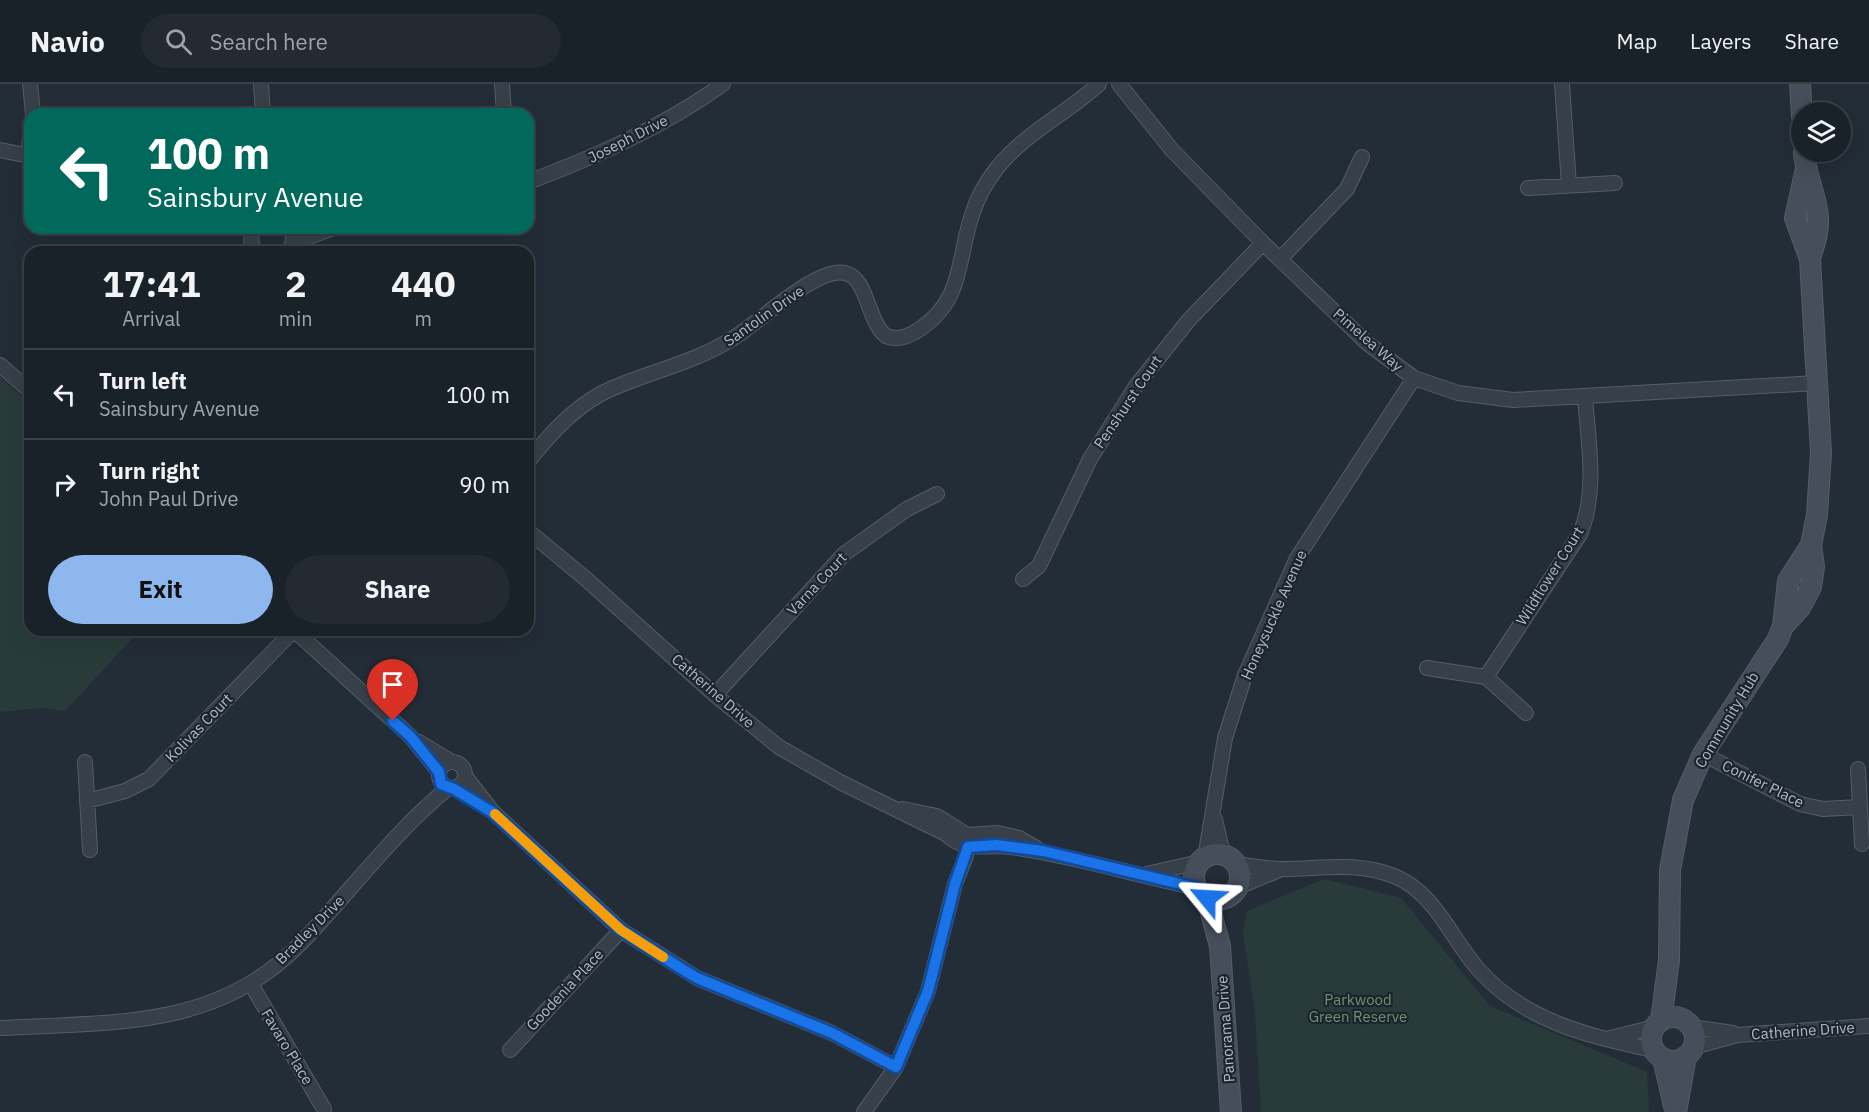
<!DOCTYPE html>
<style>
:root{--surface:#1a2229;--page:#232a31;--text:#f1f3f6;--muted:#9fa4a8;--line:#383f46;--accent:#8db7ed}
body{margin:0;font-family:"IBM Plex Sans",sans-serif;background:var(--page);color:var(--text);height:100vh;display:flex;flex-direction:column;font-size:22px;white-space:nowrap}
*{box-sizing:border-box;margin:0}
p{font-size:20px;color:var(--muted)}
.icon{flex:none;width:33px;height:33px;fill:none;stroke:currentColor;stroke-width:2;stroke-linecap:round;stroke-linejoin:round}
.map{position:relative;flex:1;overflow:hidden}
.drawer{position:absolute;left:24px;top:162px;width:510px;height:390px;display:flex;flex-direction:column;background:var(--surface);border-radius:18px;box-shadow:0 6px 24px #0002,0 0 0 2px var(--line)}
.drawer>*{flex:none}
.guide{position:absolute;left:24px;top:24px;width:510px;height:126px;border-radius:18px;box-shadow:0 6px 24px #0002,0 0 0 2px var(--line);background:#00695c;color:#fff;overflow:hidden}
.controls{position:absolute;left:1791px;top:18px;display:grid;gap:12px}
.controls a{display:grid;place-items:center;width:60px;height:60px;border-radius:50%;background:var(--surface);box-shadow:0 6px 24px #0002,0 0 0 2px var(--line);font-size:30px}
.pin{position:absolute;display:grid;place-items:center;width:51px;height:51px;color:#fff;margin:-62px -26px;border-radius:50% 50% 50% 0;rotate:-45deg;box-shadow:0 0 6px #0007}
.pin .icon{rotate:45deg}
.me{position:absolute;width:66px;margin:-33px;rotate:297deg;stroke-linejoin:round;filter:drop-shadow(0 0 4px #0008)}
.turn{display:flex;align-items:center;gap:21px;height:126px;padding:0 24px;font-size:27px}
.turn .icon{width:78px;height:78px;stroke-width:2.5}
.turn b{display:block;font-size:42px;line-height:51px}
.eta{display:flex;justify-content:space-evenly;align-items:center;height:102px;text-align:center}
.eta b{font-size:36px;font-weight:700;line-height:42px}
.button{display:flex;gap:12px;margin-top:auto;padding:12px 24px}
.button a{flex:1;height:69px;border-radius:36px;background:var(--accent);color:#111;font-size:24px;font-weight:700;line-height:69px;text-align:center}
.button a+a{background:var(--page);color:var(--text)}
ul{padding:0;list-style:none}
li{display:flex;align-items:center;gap:18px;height:90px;padding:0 24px;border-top:2px solid var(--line)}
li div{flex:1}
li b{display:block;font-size:22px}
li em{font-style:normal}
header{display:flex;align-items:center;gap:36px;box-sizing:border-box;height:84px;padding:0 30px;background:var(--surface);border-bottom:2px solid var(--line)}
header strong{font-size:28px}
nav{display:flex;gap:33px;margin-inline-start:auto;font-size:21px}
.search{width:420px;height:54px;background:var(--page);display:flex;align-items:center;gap:15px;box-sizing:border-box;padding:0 21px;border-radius:33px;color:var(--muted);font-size:22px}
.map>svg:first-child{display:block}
.green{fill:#283b3a}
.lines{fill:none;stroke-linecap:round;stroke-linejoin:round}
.street-casing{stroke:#555d66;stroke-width:16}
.secondary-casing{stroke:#555d66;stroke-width:22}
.street{stroke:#373f48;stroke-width:14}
.secondary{stroke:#454e5a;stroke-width:20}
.route-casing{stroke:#114b97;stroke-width:15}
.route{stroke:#1a73e8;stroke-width:10}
.slow{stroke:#f59e0b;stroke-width:10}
.labels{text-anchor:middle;stroke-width:4.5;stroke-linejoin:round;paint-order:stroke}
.street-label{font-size:15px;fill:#b2bac4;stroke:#1c242d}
.park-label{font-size:15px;fill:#6b9372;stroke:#1c242d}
</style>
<header>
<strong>Navio</strong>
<div class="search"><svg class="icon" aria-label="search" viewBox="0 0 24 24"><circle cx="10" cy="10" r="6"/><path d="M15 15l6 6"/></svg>Search here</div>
<nav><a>Map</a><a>Layers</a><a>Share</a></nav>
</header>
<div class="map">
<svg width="1869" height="1028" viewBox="0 0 1869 1028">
<rect width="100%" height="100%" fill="#232d37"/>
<path class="green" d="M 0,293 L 30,320 L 30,546 L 140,546 L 65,627 L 41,624 L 0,628 Z
M 1324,795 L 1401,814 L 1490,922 L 1647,988 L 1649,1028 L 1261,1028 L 1255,928 L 1243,849 L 1247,827 Z"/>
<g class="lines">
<defs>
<path id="street" d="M 30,0 L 33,30
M 261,0 L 263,30
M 502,0 L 504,30
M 1119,0 L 1172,66 L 1263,159 L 1367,259 L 1414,294 L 1458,309 L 1513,316 L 1817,299
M 1562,0 L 1569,101
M 0,66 L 30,72
M 28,71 L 30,54
M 528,98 C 597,72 663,43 723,0
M 1528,104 L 1615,99
M 252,144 L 251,160 L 257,168
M 293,159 L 333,144
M 288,168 L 293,159 L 292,144
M 1281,174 L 1347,105 L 1362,73
M 0,281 L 30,307
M 528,378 C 550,349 579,318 613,304 C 653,287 695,278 732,255 C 756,241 817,182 845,189 C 868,194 867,237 886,252 C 898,257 909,252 920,245 C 965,215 957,172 973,128 C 978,112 987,97 997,84 C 1024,50 1067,29 1099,0
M 528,447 L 586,495 L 715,611 L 779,663 L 842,699 L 946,750 C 965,769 988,760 1011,763 C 1074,772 1135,791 1197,804
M 1023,495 L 1039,482 L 1090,375 L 1136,302 L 1188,237 L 1263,159
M 1427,584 L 1486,593 L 1526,629
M 1486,593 L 1580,450 C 1598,407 1588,358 1585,312
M 715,611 L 844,470 L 907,425 L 937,410
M 419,658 L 452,678
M 1703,670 L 1800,720 L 1823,725 L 1860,723
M439 691a13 13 0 1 1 26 0a13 13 0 1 1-26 0Z
M 85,678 L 90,766
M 1858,685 L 1862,760
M 465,692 L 492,727 L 621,846 L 697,894 L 832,949 L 896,983
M 87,717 L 125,707 L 149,695 L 294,546 L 410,652 L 439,688
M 903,725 L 937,732 L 967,751 L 998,749 L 1019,754 L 1036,764
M 1215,735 L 1223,771
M 1205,774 L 1225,654 L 1245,591 L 1297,474 L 1414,294
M 1236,780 C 1251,782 1267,785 1282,785 C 1321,785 1356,777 1394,792 C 1436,809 1451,855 1479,886 C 1524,937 1590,953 1654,966
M 1147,790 L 1199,778
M 1238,803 L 1279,786
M 251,900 L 324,1025
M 1691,943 L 1733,949
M 0,944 C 111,938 217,946 301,859 C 350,808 393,749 448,704
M 1610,954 L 1655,943
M 1693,963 L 1738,951 L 1869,942
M 510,966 L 621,846
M 864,1028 L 896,983 L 928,907 L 955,800 L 966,772 L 967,751"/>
<path id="secondary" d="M 1800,0 L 1802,32
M 1805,89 L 1795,134 L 1810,175
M 1783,542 L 1800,524 L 1811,503 L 1814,483 L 1811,461 L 1817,431 L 1821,369 L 1810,175 C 1814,161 1819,148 1818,133 C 1816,110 1805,90 1804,68
M1194 793a23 23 0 1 1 46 0a23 23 0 1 1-46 0Z
M 1207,814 L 1220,862 L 1231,1028
M1651 955a22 22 0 1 1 44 0a22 22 0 1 1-44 0Z
M 1661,937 L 1669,876 L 1670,786 L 1683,716 L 1703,670 L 1778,555 L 1783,542 L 1788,497 L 1811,461
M 1663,974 L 1674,1022
M 1676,1028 L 1686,972"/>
</defs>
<use href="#street" class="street-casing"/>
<use href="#secondary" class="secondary-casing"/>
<use href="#street" class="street"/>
<use href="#secondary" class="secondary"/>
</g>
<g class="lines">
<defs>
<path id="route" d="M 393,637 L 410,652 L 439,688 L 441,700 L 454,705 L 492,728 L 621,846 L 682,885 L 697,894 L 832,949 L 896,983 L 928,907 L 955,800 L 968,763 L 996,761 L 1043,767 L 1197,804 L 1207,814"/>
</defs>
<use href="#route" class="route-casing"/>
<use href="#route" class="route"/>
<path class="slow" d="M 495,730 L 621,846 L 663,873"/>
</g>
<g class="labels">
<g class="street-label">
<text transform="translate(628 55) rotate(-27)" y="5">Joseph Drive</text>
<text transform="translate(764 232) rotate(-35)" y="5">Santolin Drive</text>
<text transform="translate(1368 256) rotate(41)" y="5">Pimelea Way</text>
<text transform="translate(1128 318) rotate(-56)" y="5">Penshurst Court</text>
<text transform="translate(1550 492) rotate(-58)" y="5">Wildflower Court</text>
<text transform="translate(817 500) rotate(-47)" y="5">Varna Court</text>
<text transform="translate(1274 531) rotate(-66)" y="5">Honeysuckle Avenue</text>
<text transform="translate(713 607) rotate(41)" y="5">Catherine Drive</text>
<text transform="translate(1727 636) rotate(-59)" y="5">Community Hub</text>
<text transform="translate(199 644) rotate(-46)" y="5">Kolivas Court</text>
<text transform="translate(1763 700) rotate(26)" y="5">Conifer Place</text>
<text transform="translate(310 846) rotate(-45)" y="5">Bradley Drive</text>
<text transform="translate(565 906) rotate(-47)" y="5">Goodenia Place</text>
<text transform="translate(1226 945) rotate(-94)" y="5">Panorama Drive</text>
<text transform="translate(1803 947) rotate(-4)" y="5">Catherine Drive</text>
<text transform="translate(287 963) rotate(59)" y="5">Favaro Place</text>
</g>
<g class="park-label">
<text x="1358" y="921">Parkwood<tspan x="1358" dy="17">Green Reserve</tspan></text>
</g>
</g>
</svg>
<div class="controls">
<a><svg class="icon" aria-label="layers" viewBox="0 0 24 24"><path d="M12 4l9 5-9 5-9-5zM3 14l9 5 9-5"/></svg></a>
</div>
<div class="pin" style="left:393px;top:637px;background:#d93025"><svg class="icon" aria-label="arrive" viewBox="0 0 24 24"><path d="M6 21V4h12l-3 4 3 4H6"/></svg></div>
<svg class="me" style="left:1207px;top:814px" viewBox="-20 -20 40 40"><path d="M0-17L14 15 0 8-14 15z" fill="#1a73e8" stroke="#fff" stroke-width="4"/></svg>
<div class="guide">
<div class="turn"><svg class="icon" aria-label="left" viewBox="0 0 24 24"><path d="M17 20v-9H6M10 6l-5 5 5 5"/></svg><div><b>100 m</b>Sainsbury Avenue</div></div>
</div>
<section class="drawer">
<div class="eta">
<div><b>17:41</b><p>Arrival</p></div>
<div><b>2</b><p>min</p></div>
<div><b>440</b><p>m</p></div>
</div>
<ul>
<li><svg class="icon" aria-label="left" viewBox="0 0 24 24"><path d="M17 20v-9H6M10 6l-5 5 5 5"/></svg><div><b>Turn left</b><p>Sainsbury Avenue</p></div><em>100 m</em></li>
<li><svg class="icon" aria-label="right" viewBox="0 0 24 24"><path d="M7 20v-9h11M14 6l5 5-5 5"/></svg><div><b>Turn right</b><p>John Paul Drive</p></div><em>90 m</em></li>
</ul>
<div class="button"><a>Exit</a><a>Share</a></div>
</section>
</div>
